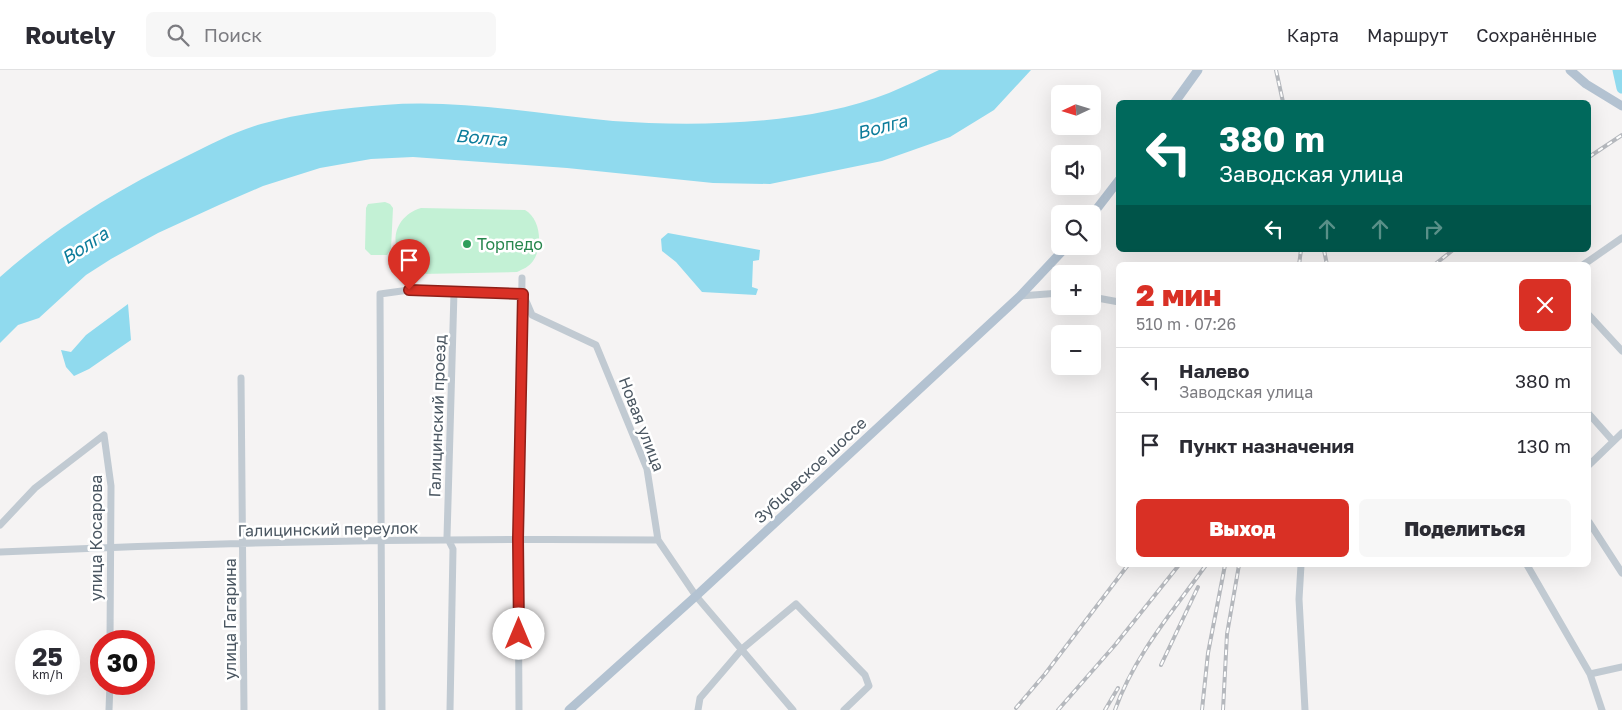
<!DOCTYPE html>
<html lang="ru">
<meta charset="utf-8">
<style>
:root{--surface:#fff;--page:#f7f7f7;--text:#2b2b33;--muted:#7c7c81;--line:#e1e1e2;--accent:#d93025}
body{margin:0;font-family:"Golos Text",sans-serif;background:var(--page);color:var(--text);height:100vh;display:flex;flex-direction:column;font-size:19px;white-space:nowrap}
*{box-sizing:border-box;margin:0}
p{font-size:16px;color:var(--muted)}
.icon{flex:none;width:28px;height:28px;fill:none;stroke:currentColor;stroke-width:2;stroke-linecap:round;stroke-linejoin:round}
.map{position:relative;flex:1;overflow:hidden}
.side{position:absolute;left:1116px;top:192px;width:475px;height:305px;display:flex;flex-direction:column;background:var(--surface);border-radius:8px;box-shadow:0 5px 20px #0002}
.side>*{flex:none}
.guide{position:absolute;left:1116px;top:30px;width:475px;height:152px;border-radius:8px;box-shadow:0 5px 20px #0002;background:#00695c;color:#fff;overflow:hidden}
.needle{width:32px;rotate:266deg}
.controls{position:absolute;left:1051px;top:15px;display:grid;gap:10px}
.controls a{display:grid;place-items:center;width:50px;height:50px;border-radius:8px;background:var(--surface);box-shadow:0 5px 20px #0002;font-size:25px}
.speed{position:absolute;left:15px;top:560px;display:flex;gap:10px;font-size:25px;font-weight:700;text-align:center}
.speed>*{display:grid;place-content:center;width:65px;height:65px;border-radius:50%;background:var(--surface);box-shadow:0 5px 20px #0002;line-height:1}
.speed small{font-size:12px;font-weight:400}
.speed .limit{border:8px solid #d22;background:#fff;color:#111}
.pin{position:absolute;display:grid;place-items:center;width:42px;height:42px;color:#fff;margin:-51px -21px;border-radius:50% 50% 50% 0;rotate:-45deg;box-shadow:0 0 5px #0007}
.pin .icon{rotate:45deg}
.me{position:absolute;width:55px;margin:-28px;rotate:0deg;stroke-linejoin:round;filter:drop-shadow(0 0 4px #0008)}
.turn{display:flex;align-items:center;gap:18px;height:105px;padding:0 20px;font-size:22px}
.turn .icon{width:65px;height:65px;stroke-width:2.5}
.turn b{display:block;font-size:35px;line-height:42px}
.lanes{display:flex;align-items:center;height:48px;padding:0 20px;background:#0003;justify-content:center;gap:25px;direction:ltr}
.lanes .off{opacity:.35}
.round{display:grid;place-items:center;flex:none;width:52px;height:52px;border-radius:8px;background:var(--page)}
.summary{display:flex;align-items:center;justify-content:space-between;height:85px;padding:0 20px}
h1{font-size:30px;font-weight:800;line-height:38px;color:var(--accent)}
.action{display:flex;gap:10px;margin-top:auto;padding:10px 20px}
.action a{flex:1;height:58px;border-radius:8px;background:var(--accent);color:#fff;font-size:20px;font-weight:800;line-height:58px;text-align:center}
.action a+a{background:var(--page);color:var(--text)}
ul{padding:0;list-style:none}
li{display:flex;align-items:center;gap:15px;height:65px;padding:0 20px;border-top:1px solid var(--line)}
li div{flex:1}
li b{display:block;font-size:19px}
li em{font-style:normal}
header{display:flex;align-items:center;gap:30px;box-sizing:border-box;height:70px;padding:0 25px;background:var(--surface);border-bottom:1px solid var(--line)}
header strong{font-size:24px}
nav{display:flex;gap:28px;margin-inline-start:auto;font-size:18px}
.search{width:350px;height:45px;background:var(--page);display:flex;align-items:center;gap:12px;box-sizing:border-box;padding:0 18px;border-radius:8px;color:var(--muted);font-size:19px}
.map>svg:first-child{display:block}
.green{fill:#c3f1d5}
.water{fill:#90daee}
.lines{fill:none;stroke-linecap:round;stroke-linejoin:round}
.river{stroke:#90daee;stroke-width:11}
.minor{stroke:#c1cad2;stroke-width:7}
.major{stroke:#b3c2d1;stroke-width:9}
.rail-casing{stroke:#b5b8bd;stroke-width:4}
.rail{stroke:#fff;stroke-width:2;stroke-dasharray:5.5;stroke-linecap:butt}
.route-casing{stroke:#8d1f18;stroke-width:12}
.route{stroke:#d93025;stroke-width:9}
.leisure-dot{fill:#2e9e5b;stroke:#fff;stroke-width:2}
.labels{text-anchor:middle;stroke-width:5;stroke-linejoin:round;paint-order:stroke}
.leisure-label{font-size:16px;fill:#27864d;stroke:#fff;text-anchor:start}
.street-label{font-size:16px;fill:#4a5661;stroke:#fff}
.water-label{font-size:18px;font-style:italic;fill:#0c7c9b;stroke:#fff}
</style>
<header>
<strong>Routely</strong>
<div class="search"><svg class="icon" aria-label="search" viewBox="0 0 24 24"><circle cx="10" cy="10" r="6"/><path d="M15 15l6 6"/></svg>Поиск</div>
<nav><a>Карта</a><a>Маршрут</a><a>Сохранённые</a></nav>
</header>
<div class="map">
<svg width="1622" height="640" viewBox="0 0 1622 640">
<rect width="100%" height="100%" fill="#f5f3f3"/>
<path class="green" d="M 385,132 L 390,134 L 393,138 L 391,179 L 387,185 L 371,185 L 365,179 L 366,138 L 368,134 Z
M 421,138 L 525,140 C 541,149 543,177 533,191 C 529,197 523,199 517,202 L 421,204 C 388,191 386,149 421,138 Z"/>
<path class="water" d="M 939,0 L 1031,0 L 994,40 L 950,67 L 882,91 L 770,114 L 713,113 L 567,98 L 413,87 L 371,89 L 320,98 L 263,116 L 219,135 L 158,163 L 111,189 L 86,205 L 39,248 L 18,255 L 0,273 L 0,207 C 55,158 117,120 183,88 C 209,75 234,62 261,54 C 300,43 344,38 384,35 C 460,29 537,44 613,51 C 697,57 809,55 889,23 C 906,16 922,8 939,0 Z
M 668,163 L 760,180 L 759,190 L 753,191 L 752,217 L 758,219 L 756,225 L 702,222 L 676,192 L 662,181 L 661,169 Z
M 128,234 L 131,270 L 89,299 L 74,306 L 66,297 L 61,280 L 71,282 L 86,265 Z"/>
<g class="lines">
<path class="river" d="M 1618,0 L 1622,18"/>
<path class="minor" d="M 1583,195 L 1622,168
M 1020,226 L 1060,223
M 1092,227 L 1119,232
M 1589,245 L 1622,281
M 241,308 L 244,640
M 1589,344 L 1613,371
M 1589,395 L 1622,363
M 1589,452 L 1622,503
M 0,455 L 35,418 L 104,365 L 111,416 L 110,571
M 0,482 C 219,472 438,468 658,470
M 1301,495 L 1299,529 L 1305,640
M 1527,495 L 1590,604 L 1602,640
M 1590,604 L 1622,597
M 109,640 L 110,614
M 382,640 L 380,224 L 409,220 L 523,224 L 532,245 L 596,275 L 647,399 L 658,470 L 696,526 L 793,640
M 450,640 L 453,479 L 447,467 L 454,222
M 519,640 L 518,469 L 522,208
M 698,640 L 700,628 L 742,579 L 796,534 L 865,605 L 869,616 L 844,640"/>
<path class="major" d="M 1570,0 L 1586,14 L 1622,36
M 1175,32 L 1198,0
M 1092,145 L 1119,110
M 569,640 L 696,526 L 1020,226 L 1067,176"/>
<defs>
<path id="rail" d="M 1276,0 L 1283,32
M 1589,87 L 1622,65
M 1324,180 L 1327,195
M 1299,195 L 1301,180
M 1434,195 L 1453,180
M 1161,595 L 1198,517
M 1016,638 L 1045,604 L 1128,495
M 1058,640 L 1115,575 L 1179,495
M 1105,640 L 1118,618
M 1115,640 C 1134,586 1173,541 1206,495
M 1202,640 L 1208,583 L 1225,495
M 1223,640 L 1227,564 L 1239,495"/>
</defs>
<use href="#rail" class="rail-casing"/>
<use href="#rail" class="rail"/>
</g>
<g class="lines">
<defs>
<path id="route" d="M 409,220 L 523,224 L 518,469 L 519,564"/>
</defs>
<use href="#route" class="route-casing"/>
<use href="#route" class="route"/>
</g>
<circle class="leisure-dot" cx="467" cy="174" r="5"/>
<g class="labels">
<g class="leisure-label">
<text x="477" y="180">Торпедо</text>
</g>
<g class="street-label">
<text transform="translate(437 346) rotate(-88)" y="6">Галицинский проезд</text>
<text transform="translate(642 354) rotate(69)" y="6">Новая улица</text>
<text transform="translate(810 400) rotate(-43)" y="6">Зубцовское шоссе</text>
<text transform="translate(328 459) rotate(-1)" y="6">Галицинский переулок</text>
<text transform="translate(96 468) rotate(-90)" y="6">улица Косарова</text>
<text transform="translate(230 549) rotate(-90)" y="6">улица Гагарина</text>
</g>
<g class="water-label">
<text transform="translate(882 57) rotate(-15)" y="6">Волга</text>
<text transform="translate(481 68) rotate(5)" y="6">Волга</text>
<text transform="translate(85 176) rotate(-33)" y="6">Волга</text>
</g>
</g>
</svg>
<div class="controls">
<a><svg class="needle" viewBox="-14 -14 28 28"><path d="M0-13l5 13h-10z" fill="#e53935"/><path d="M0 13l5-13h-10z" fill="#7c7c81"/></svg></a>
<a><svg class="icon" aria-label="sound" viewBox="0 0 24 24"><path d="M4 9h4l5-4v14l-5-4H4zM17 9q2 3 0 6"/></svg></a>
<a><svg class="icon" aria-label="search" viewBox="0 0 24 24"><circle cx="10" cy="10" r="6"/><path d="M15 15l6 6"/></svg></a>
<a>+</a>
<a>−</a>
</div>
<div class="speed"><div>25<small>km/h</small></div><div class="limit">30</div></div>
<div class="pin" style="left:409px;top:220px;background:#d93025"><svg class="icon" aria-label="arrive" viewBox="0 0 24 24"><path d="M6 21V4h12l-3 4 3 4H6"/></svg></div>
<svg class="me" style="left:519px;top:564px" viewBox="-20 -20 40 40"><circle r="19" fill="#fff"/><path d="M0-13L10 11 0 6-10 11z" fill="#d93025"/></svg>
<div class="guide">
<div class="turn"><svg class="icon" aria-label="left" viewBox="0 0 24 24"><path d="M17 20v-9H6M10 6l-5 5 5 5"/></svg><div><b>380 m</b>Заводская улица</div></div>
<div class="lanes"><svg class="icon" aria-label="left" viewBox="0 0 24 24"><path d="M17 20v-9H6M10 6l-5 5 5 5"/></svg><svg class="icon off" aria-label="ahead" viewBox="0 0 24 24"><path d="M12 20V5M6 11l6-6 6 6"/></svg><svg class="icon off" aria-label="ahead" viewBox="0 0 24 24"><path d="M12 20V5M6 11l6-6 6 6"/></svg><svg class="icon off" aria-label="right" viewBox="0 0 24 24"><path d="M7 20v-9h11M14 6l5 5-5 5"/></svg></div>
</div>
<section class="side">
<div class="summary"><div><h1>2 мин</h1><p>510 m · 07:26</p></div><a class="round" style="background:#d93025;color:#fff"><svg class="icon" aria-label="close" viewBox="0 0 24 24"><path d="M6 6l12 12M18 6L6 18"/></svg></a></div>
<ul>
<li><svg class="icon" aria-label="left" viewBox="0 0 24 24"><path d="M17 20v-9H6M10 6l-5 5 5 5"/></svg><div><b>Налево</b><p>Заводская улица</p></div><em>380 m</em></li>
<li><svg class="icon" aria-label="arrive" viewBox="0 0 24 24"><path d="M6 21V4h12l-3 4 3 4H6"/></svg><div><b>Пункт назначения</b></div><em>130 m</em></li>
</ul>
<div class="action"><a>Выход</a><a>Поделиться</a></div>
</section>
</div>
